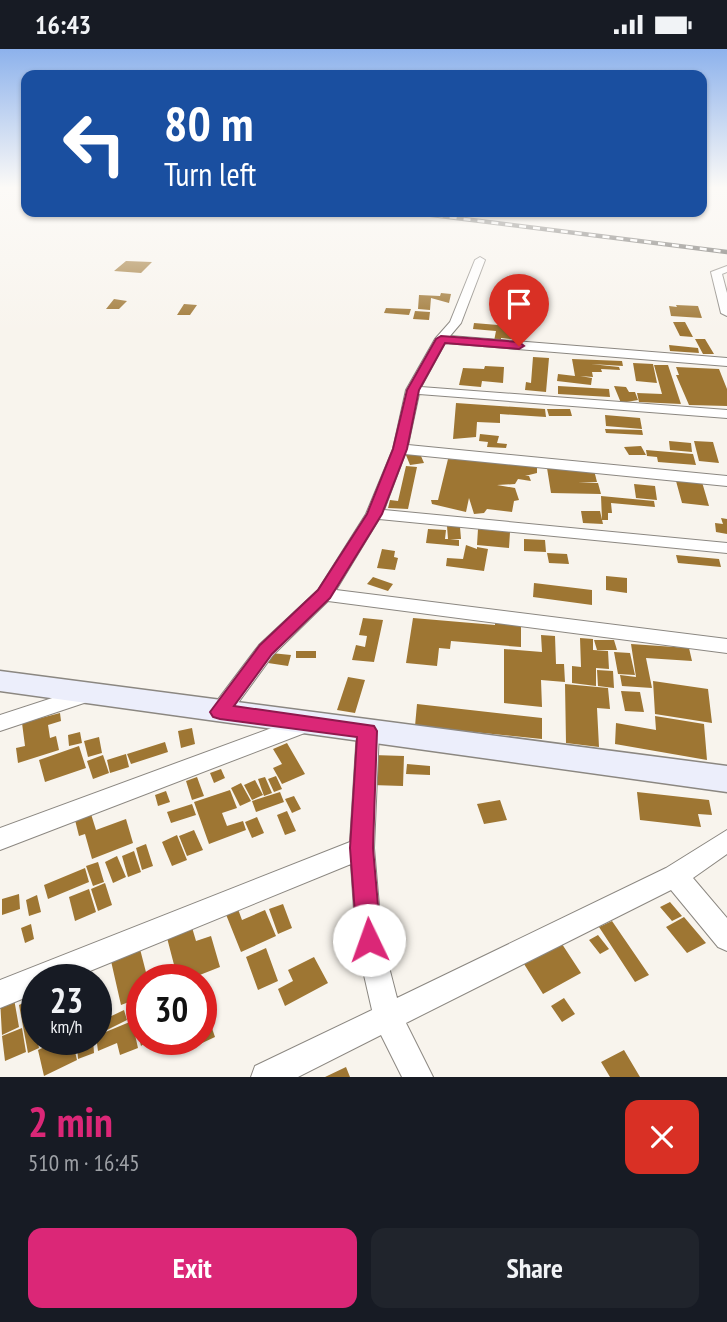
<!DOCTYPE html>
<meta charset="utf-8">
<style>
:root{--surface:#171b24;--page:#20242c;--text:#f1f3f6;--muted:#9ea1a6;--accent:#db2777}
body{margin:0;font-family:"PT Sans Narrow",sans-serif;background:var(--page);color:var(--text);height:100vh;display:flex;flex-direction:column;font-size:26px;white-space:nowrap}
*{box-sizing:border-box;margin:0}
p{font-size:23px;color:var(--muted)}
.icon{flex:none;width:38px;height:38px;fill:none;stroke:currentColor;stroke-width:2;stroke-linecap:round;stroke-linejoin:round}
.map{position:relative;height:1028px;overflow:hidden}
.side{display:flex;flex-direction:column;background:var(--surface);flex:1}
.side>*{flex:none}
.banner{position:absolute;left:21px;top:21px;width:686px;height:147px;border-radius:14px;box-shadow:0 2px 5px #0004;background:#1a4fa0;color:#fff;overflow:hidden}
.speed{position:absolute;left:21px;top:915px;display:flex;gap:14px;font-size:35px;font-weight:700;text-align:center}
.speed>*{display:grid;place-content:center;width:91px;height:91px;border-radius:50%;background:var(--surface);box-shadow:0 2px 5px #0004;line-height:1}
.speed small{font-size:18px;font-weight:400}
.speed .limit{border:10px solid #d22;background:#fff;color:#111}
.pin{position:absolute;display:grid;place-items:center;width:60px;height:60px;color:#fff;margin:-72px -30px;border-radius:50% 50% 50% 0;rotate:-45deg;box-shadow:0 0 7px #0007}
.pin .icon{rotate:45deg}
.me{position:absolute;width:77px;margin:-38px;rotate:357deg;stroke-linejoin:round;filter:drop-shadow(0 0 5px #0008)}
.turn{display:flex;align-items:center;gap:24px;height:147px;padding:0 28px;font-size:32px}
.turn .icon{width:91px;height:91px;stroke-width:2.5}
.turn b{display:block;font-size:49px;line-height:60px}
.round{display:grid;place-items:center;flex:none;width:74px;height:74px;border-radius:14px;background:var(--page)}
.head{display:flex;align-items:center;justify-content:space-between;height:119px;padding:0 28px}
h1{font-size:42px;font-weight:800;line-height:52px;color:var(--accent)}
.button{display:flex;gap:14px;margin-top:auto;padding:14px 28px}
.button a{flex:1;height:80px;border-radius:14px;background:var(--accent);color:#fff;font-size:28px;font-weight:800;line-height:80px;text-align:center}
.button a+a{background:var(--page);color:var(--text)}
.status{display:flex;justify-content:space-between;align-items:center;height:49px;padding:0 35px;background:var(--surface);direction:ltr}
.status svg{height:19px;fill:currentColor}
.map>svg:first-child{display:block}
.building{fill:#9e7633}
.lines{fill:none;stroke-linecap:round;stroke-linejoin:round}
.minor-casing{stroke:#8b8781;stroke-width:2}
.secondary-casing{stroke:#8b8781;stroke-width:3}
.minor{fill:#fff;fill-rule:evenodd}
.secondary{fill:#eceefb;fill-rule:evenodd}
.rail-casing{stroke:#4a4844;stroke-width:4.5}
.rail{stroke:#fff;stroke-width:2.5;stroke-dasharray:7;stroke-linecap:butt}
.route{fill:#db2777;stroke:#8e194d;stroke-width:2}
</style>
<div class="status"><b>16:43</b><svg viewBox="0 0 49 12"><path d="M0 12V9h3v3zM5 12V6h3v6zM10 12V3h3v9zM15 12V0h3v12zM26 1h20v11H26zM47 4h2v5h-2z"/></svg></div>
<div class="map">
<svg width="727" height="1028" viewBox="0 0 727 1028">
<rect width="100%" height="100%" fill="#f8f4ed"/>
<path class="building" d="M 126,212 L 152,213 L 141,224 L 114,222 Z
M 441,244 L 451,245 L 449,254 L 431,249 L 430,261 L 418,260 L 419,246 L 440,247 Z
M 114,250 L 127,252 L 119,260 L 106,260 Z
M 184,255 L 197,256 L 190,266 L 177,266 Z
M 676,256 L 698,257 L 702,269 L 671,267 L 669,257 L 677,258 Z
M 386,259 L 411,260 L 409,266 L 384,264 Z
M 415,262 L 430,263 L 429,271 L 413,270 Z
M 673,273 L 685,273 L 693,288 L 680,287 Z
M 474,274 L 521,278 L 520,284 L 518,291 L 501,289 L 501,293 L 494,292 L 496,282 L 473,280 Z
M 695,290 L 705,290 L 714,305 L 703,305 Z
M 669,296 L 698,299 L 699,304 L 670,302 Z
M 533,308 L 549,309 L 546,343 L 525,341 L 526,333 L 531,334 Z
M 572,310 L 622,312 L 623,317 L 591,315 L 619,318 L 620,321 L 601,320 L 602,323 L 592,323 L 593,328 L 580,327 L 592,329 L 591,336 L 557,332 L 558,325 L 575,327 Z
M 633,314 L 653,315 L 657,334 L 636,332 Z
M 654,316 L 668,316 L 681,355 L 639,353 L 637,344 L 662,345 Z
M 485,317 L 504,318 L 503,334 L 482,332 L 481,338 L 459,336 L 463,319 L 484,320 Z
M 676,318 L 719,320 L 727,340 L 727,357 L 689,356 L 676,326 L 679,326 Z
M 558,337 L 609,340 L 610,348 L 558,345 Z
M 614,337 L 626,338 L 629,343 L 635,343 L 638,351 L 621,354 Z
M 456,354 L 545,360 L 546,368 L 500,365 L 500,374 L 477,373 L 476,388 L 453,390 Z
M 547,360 L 570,360 L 572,367 L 549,367 Z
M 605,366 L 640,369 L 642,380 L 606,377 Z
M 605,380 L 642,381 L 643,386 L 606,384 Z
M 480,385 L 499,387 L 497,394 L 507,395 L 506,399 L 487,398 L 488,393 L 479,392 Z
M 669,392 L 691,394 L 692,403 L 670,401 Z
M 694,392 L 713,393 L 719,414 L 699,412 Z
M 641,397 L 646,406 L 629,406 L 624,398 Z
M 418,400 L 424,414 L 410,416 L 404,401 Z
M 646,401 L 693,405 L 696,416 L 658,413 L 657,408 L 647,407 Z
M 448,410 L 521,414 L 537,419 L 537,424 L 525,427 L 529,427 L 531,432 L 518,430 L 515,435 L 497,436 L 515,439 L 519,451 L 514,452 L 512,463 L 487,460 L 484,464 L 474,465 L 469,449 L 466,463 L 432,455 L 431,451 L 438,451 Z
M 406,417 L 417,418 L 408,460 L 388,459 L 390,451 L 398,452 Z
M 547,419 L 594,421 L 597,433 L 578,434 L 598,434 L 601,445 L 551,444 Z
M 676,432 L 702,433 L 709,457 L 682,454 Z
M 634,435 L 655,437 L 657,451 L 636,449 Z
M 601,447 L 654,452 L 655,458 L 611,454 L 612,464 L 608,464 L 608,471 L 602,471 Z
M 581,462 L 600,462 L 603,475 L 583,474 Z
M 721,469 L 727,470 L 727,485 L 716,483 L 715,474 L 723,475 Z
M 447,477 L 460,478 L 461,490 L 450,490 L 459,491 L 459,497 L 426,494 L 428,480 L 446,481 L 445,490 L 448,490 Z
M 478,480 L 510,483 L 509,499 L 477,496 Z
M 524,490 L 545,491 L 546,503 L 524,502 Z
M 466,496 L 477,500 L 477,498 L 488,500 L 484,522 L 446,517 L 447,509 L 463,510 Z
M 382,500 L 395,502 L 394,508 L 398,509 L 395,521 L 377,519 Z
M 547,504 L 567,505 L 569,515 L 549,514 Z
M 676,506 L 719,510 L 721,518 L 678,514 Z
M 606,527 L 627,529 L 627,544 L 606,541 Z
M 373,528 L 393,535 L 388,542 L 367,535 Z
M 534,534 L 592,541 L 592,556 L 533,548 Z
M 363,569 L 383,571 L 374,613 L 352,611 L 356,596 L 365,598 L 367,587 L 359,586 Z
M 413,569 L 495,576 L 495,569 L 521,571 L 521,598 L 451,592 L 450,600 L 439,599 L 437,617 L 406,614 Z
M 541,586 L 555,587 L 556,615 L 564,615 L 565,633 L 541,631 L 542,658 L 504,654 L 504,600 L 542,603 Z
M 580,589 L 593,590 L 593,601 L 608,602 L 609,620 L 596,619 L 596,637 L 572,634 L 572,617 L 581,618 Z
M 594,591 L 614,591 L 617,601 L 597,601 Z
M 631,595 L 689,599 L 692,612 L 646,609 L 652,639 L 622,637 L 620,626 L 636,628 Z
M 296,602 L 316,602 L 316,609 L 296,609 Z
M 614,603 L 630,604 L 635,626 L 618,625 Z
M 271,604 L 291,606 L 288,617 L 268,614 Z
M 597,621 L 613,622 L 614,639 L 598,637 Z
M 348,628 L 365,631 L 355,664 L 337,661 Z
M 653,632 L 708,640 L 712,674 L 655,665 Z
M 565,635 L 608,639 L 610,660 L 597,659 L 599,698 L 566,694 Z
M 621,642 L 640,643 L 644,663 L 625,662 Z
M 417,655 L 542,669 L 542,690 L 415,677 Z
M 60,664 L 61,672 L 48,676 L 50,689 L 56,687 L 59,701 L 18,714 L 16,699 L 25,697 L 22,674 Z
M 655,667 L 704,675 L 707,711 L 615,695 L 616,674 L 656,681 Z
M 192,679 L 195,695 L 181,699 L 178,682 Z
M 80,683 L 82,694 L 69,697 L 68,686 Z
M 99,688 L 102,704 L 88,708 L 84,692 Z
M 165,693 L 168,703 L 131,715 L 127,705 Z
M 287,694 L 305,725 L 282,735 L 273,719 L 282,715 L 273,700 Z
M 79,697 L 86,719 L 45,733 L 39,711 Z
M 126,705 L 129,718 L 110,724 L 107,711 Z
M 103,706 L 109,724 L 93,730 L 87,712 Z
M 373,706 L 404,707 L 403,737 L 371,736 Z
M 407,715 L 430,717 L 430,726 L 406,725 Z
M 221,720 L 225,729 L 214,734 L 210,724 Z
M 276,727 L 282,740 L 274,743 L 268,730 Z
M 197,728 L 204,747 L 192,751 L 186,732 Z
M 265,728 L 272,744 L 264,747 L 258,730 Z
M 255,731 L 263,746 L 252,751 L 244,736 Z
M 241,734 L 251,752 L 240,757 L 231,739 Z
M 230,741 L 237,759 L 222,764 L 227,777 L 243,772 L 246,781 L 209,795 L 194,753 Z
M 166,742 L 170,753 L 158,757 L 155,746 Z
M 280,743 L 284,753 L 256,763 L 252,752 Z
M 637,743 L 709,751 L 712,766 L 698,765 L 701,778 L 640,771 Z
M 294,747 L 301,760 L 292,764 L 285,750 Z
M 500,751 L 507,771 L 484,775 L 477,755 Z
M 192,755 L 196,766 L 171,774 L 167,763 Z
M 287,762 L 296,782 L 285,786 L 277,766 Z
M 91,765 L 96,781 L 126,770 L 133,794 L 92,810 L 85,785 L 79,787 L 75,771 Z
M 257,768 L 264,784 L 252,789 L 245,773 Z
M 194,781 L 203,801 L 187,807 L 179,787 Z
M 177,786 L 187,811 L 172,817 L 162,793 Z
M 146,795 L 153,817 L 142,821 L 136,799 Z
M 134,802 L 141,823 L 128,828 L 122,807 Z
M 117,807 L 126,828 L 113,834 L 105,813 Z
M 98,813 L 104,833 L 93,837 L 86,817 Z
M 85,819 L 89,833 L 48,850 L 44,836 Z
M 105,834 L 112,856 L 98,862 L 91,840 Z
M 89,840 L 96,863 L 75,872 L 69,848 Z
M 19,845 L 20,860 L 2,866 L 2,850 Z
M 37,846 L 41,863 L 29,867 L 26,851 Z
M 235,852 L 242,871 L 265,861 L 276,887 L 241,903 L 223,858 Z
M 670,853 L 682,867 L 672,872 L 660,858 Z
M 283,855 L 292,879 L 278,885 L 269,860 Z
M 684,868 L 706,894 L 687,904 L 666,878 Z
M 612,872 L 649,926 L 635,933 L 599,878 Z
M 31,875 L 34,890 L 25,894 L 21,879 Z
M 191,875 L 196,892 L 211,887 L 220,918 L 187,931 L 178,931 L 166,885 Z
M 598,886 L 609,900 L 600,905 L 589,891 Z
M 562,895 L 581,924 L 543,945 L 524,915 Z
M 266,899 L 278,932 L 258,941 L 246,908 Z
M 140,900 L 148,931 L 142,931 L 142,948 L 121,956 L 111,912 Z
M 314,908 L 328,934 L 285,957 L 278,940 L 293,932 L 288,921 Z
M 96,930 L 104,964 L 96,967 Z
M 13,944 L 19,978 L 2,986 L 0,950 Z
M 564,949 L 575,965 L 562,973 L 551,957 Z
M 202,950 L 215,988 L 200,995 L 199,990 L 201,990 Z
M 30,951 L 39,999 L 28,1004 L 19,956 Z
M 124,961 L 127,971 L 103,983 L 99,973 Z
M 142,964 L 142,990 L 149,991 L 141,997 L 134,967 Z
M 132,972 L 138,999 L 120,1006 L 117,994 L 98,1002 L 96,987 Z
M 22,979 L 26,1003 L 5,1012 L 2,987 Z
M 52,990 L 72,990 L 77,1011 L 44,1027 L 38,1001 L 53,994 Z
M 88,990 L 93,990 L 94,1004 L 78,1010 L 77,994 Z
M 624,1001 L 640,1028 L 610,1028 L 601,1013 Z
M 346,1018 L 350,1028 L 325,1028 Z"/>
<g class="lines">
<defs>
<path id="minor" d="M 480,208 L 485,211 L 461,274 L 450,287 L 727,309 L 727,317 L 445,294 L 421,338 L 727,361 L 727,369 L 419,345 L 408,396 L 727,427 L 727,437 L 405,405 L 384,461 L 727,494 L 727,504 L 379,470 L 336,541 L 727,590 L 727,604 L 328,552 L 273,606 L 227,669 L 220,671 L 213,669 L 209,663 L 213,657 L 259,596 L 318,541 L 366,465 L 393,400 L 406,341 L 435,290 L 450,273 L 475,211 Z
M 727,217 L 727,223 L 722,225 L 727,244 L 727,267 L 721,264 L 711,223 Z
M 86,638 L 93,641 L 96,646 L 93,651 L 0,682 L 0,666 Z
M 307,666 L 315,668 L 318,674 L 315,680 L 0,801 L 0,779 Z
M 368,674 L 376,676 L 379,682 L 374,799 L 382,891 L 397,949 L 666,819 L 727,781 L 727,805 L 693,829 L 727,869 L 727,902 L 718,898 L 671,841 L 406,974 L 433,1028 L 402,1028 L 381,986 L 298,1028 L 251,1028 L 255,1017 L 372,961 L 356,891 L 351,815 L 68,931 L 37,931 L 37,944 L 0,959 L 0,931 L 350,793 L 357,682 L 360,676 Z"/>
<path id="secondary" d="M 0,622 L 727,717 L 727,743 L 0,642 Z"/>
</defs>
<use href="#minor" class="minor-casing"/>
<use href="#secondary" class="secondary-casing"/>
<use href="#minor" class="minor"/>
<use href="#secondary" class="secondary"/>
<defs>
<path id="rail" d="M 408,163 L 727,203"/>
</defs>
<use href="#rail" class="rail-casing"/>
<use href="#rail" class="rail"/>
</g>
<linearGradient id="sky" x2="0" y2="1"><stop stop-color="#8db2ec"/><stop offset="0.49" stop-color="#fcfaf7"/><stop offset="1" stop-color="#fcfaf7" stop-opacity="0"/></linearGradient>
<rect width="727" height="283" fill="url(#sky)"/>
<path class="route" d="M 441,287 L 519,293 L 524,297 L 519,300 L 445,294 L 419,341 L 407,400 L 382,465 L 330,549 L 272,605 L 234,657 L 374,677 L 377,682 L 373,799 L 381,891 L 377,900 L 369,903 L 360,900 L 357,891 L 350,799 L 357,688 L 220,670 L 213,668 L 210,663 L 260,596 L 318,541 L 367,465 L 393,400 L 407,341 L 436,290 Z"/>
</svg>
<div class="speed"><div>23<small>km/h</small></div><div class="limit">30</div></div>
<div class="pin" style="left:519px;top:297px;background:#d93025"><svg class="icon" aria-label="arrive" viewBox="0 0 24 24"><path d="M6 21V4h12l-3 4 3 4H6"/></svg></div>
<svg class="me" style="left:369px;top:891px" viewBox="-20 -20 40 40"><circle r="19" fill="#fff"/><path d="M0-13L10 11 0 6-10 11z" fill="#db2777"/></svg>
<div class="banner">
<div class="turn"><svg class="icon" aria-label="left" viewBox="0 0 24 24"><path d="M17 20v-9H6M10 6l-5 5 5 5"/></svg><div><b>80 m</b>Turn left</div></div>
</div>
</div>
<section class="side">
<div class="head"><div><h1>2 min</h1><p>510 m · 16:45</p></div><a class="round" style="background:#d93025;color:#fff"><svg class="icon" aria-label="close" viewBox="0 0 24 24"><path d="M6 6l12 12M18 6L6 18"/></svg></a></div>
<div class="button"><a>Exit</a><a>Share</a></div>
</section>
